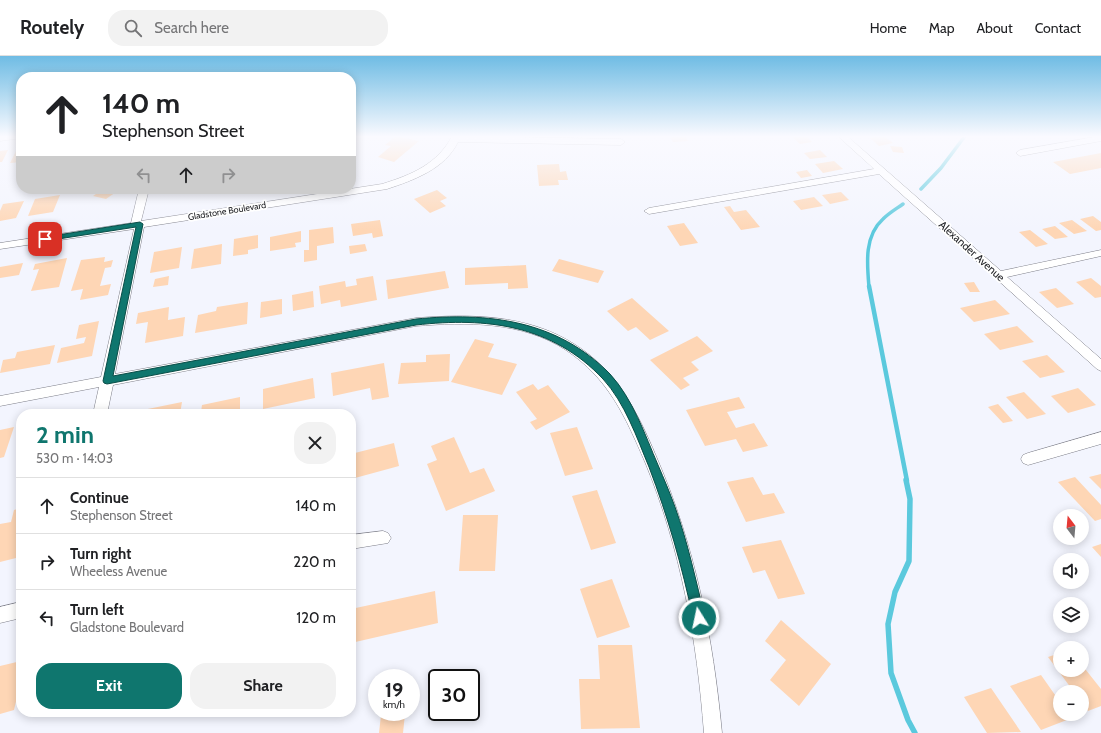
<!DOCTYPE html>
<meta charset="utf-8">
<style>
:root{--surface:#fff;--page:#f2f2f2;--text:#202124;--muted:#757577;--line:#e0e0e0;--accent:#0f766e}
body{margin:0;font-family:Cabin,sans-serif;background:var(--page);color:var(--text);height:100vh;display:flex;flex-direction:column;font-size:15px;white-space:nowrap}
*{box-sizing:border-box;margin:0}
p{font-size:13px;color:var(--muted)}
.icon{flex:none;width:22px;height:22px;fill:none;stroke:currentColor;stroke-width:2;stroke-linecap:round;stroke-linejoin:round}
.map{position:relative;flex:1;overflow:hidden}
.side{position:absolute;left:16px;top:353px;width:340px;height:308px;display:flex;flex-direction:column;background:var(--surface);border-radius:16px;box-shadow:0 2px 10px #0003}
.side>*{flex:none}
.banner{position:absolute;left:16px;top:16px;width:340px;height:122px;border-radius:16px;box-shadow:0 2px 10px #0003;background:#fff;color:var(--text);overflow:hidden}
.needle{width:26px;rotate:344deg}
.fabs{position:absolute;left:1053px;top:453px;display:grid;gap:8px}
.fabs a{display:grid;place-items:center;width:36px;height:36px;border-radius:50%;background:var(--surface);box-shadow:0 2px 10px #0003;font-size:20px}
.speed{position:absolute;left:368px;top:613px;display:flex;gap:8px;font-size:20px;font-weight:700;text-align:center}
.speed>*{display:grid;place-content:center;width:52px;height:52px;border-radius:50%;background:var(--surface);box-shadow:0 2px 10px #0003;line-height:1}
.speed small{font-size:10px;font-weight:400}
.speed .limit{border:2px solid #111;border-radius:6px;background:#fff;color:#111}
.pin{position:absolute;display:grid;place-items:center;width:34px;height:34px;color:#fff;margin:-17px;border-radius:8px;box-shadow:0 2px 6px #0006}
.me{position:absolute;width:44px;margin:-22px;rotate:350deg;stroke-linejoin:round;filter:drop-shadow(0 0 3px #0008)}
.turn{display:flex;align-items:center;gap:14px;height:84px;padding:0 20px;font-size:18px}
.turn .icon{width:52px;height:52px;stroke-width:2.5}
.turn b{display:block;font-size:28px;line-height:34px}
.lanes{display:flex;align-items:center;height:38px;padding:0 20px;background:#0003;justify-content:center;gap:20px;direction:ltr}
.lanes .off{opacity:.35}
.round{display:grid;place-items:center;flex:none;width:42px;height:42px;border-radius:16px;background:var(--page)}
.overview{display:flex;align-items:center;justify-content:space-between;height:68px;padding:0 20px}
h1{font-size:24px;font-weight:700;line-height:30px;color:var(--accent)}
.cta{display:flex;gap:8px;margin-top:auto;padding:8px 20px}
.cta a{flex:1;height:46px;border-radius:16px;background:var(--accent);color:#fff;font-size:16px;font-weight:700;line-height:46px;text-align:center}
.cta a+a{background:var(--page);color:var(--text)}
ul{padding:0;list-style:none}
li{display:flex;align-items:center;gap:12px;height:56px;padding:0 20px;border-top:1px solid var(--line)}
li div{flex:1}
li b{display:block;font-size:15px}
li em{font-style:normal}
header{display:flex;align-items:center;gap:24px;box-sizing:border-box;height:56px;padding:0 20px;background:var(--surface);border-bottom:1px solid var(--line)}
header strong{font-size:19px}
nav{display:flex;gap:22px;margin-inline-start:auto;font-size:14px}
.search{width:280px;height:36px;background:var(--page);display:flex;align-items:center;gap:10px;box-sizing:border-box;padding:0 14px;border-radius:16px;color:var(--muted);font-size:15px}
.map>svg:first-child{display:block}
.lines{fill:none;stroke-linecap:round;stroke-linejoin:round}
.stream-far2{stroke:#5bc9dd;stroke-width:3.5}
.stream-far1{stroke:#5bc9dd;stroke-width:4.5}
.stream{stroke:#5bc9dd;stroke-width:5.5}
.building{fill:#fed6b5}
.street-casing{stroke:#7c7d87;stroke-width:1}
.street{fill:#fff;fill-rule:evenodd}
.route{fill:#0f766e;stroke:#0a4d48}
.labels{text-anchor:middle;stroke-width:3.5;stroke-linejoin:round;paint-order:stroke}
.far-street-label{font-size:9px;fill:#222327;stroke:#fff}
.street-label{font-size:11px;fill:#222327;stroke:#fff}
</style>
<header>
<strong>Routely</strong>
<div class="search"><svg class="icon" aria-label="search" viewBox="0 0 24 24"><circle cx="10" cy="10" r="6"/><path d="M15 15l6 6"/></svg>Search here</div>
<nav><a>Home</a><a>Map</a><a>About</a><a>Contact</a></nav>
</header>
<div class="map">
<svg width="1101" height="677" viewBox="0 0 1101 677">
<rect width="100%" height="100%" fill="#f3f5fe"/>
<g class="lines">
<path class="stream-far2" d="M 921,133 L 941,112 L 965,80
M 869,231 C 867,208 864,180 883,163 C 889,157 896,153 903,148"/>
<path class="stream-far1" d="M 869,230 L 907,425"/>
<path class="stream" d="M 906,424 L 910,443 L 909,505 L 895,536 L 888,568 L 891,617 L 908,664 L 915,677"/>
</g>
<path class="building" d="M 396,80 L 419,85 L 394,106 L 378,101 L 391,90 L 385,89 Z
M 670,80 L 685,80 L 688,85 L 673,86 Z
M 791,80 L 806,80 L 812,86 L 800,88 Z
M 881,80 L 884,80 L 893,87 L 879,90 L 870,82 Z
M 890,90 L 902,91 L 904,97 L 893,96 Z
M 17,93 L 21,93 L 21,106 L 10,107 Z
M 8,94 L 2,106 L 0,106 L 0,95 Z
M 820,94 L 827,101 L 810,103 L 804,97 Z
M 1101,97 L 1101,112 L 1070,118 L 1053,106 Z
M 834,105 L 843,113 L 823,117 L 815,108 Z
M 559,108 L 560,116 L 566,115 L 568,124 L 558,124 L 559,129 L 539,130 L 537,109 Z
M 807,114 L 812,120 L 801,122 L 796,116 Z
M 103,133 L 115,133 L 119,134 L 106,143 L 93,140 Z
M 437,134 L 447,142 L 440,145 L 446,150 L 430,157 L 414,143 Z
M 841,136 L 849,144 L 830,148 L 822,139 Z
M 60,139 L 53,156 L 28,160 L 35,143 Z
M 814,141 L 823,150 L 801,154 L 793,145 Z
M 24,145 L 16,162 L 0,165 L 0,155 L 3,148 Z
M 730,150 L 734,156 L 746,154 L 760,171 L 741,174 L 724,151 Z
M 1093,160 L 1101,166 L 1101,174 L 1096,175 L 1080,163 Z
M 380,164 L 383,180 L 373,182 L 372,177 L 353,180 L 351,168 Z
M 1072,164 L 1087,175 L 1074,178 L 1059,167 Z
M 684,167 L 698,187 L 680,190 L 667,170 Z
M 1055,170 L 1068,181 L 1055,183 L 1042,173 Z
M 333,171 L 334,187 L 317,190 L 317,204 L 304,206 L 304,194 L 309,194 L 309,174 Z
M 1030,174 L 1048,188 L 1036,191 L 1019,176 Z
M 301,175 L 301,186 L 295,187 L 296,191 L 270,195 L 270,181 Z
M 258,179 L 258,192 L 248,194 L 248,198 L 233,200 L 234,183 Z
M 222,188 L 221,208 L 191,213 L 194,193 Z
M 365,188 L 367,195 L 350,198 L 349,190 Z
M 182,191 L 179,212 L 150,217 L 154,196 Z
M 105,201 L 104,206 L 113,204 L 111,211 L 105,212 L 100,230 L 111,228 L 108,239 L 80,244 L 83,233 L 71,235 L 81,204 Z
M 67,202 L 59,231 L 31,235 L 39,213 L 33,214 L 35,208 Z
M 559,203 L 604,215 L 598,227 L 552,215 Z
M 23,207 L 19,219 L 0,222 L 0,211 Z
M 526,209 L 528,232 L 508,233 L 508,227 L 465,229 L 465,212 Z
M 445,215 L 449,232 L 388,243 L 386,224 Z
M 169,220 L 168,229 L 153,231 L 155,223 Z
M 373,220 L 377,244 L 341,251 L 340,244 L 321,248 L 319,230 L 345,225 L 346,231 L 357,229 L 356,223 Z
M 1091,222 L 1101,230 L 1101,241 L 1095,242 L 1076,226 Z
M 974,226 L 980,236 L 970,236 L 964,227 Z
M 1056,232 L 1074,248 L 1057,252 L 1039,236 Z
M 313,235 L 314,251 L 293,255 L 292,239 Z
M 632,242 L 669,275 L 650,284 L 636,271 L 628,275 L 607,255 Z
M 282,243 L 282,258 L 260,262 L 261,246 Z
M 995,244 L 1010,258 L 974,266 L 960,252 Z
M 248,246 L 247,268 L 195,277 L 198,259 L 216,255 L 217,251 Z
M 169,251 L 168,264 L 185,261 L 183,280 L 145,287 L 148,266 L 136,268 L 138,257 Z
M 99,265 L 92,300 L 57,307 L 61,292 L 84,287 L 86,281 L 76,283 L 79,269 Z
M 1017,270 L 1034,286 L 1000,294 L 984,278 Z
M 697,280 L 713,295 L 691,306 L 699,314 L 683,322 L 690,329 L 681,334 L 650,304 Z
M 475,283 L 494,288 L 488,301 L 517,308 L 502,339 L 451,326 Z
M 55,289 L 50,308 L 0,317 L 3,304 L 15,302 L 17,296 Z
M 450,298 L 449,325 L 398,328 L 401,307 L 426,306 L 426,299 Z
M 1047,299 L 1065,316 L 1040,322 L 1022,305 Z
M 384,307 L 389,341 L 372,344 L 370,332 L 333,340 L 331,317 Z
M 313,322 L 315,342 L 263,353 L 263,333 Z
M 533,328 L 538,334 L 548,329 L 570,356 L 536,374 L 530,366 L 537,363 L 516,336 Z
M 1078,332 L 1096,349 L 1068,357 L 1051,340 Z
M 1024,336 L 1046,358 L 1027,363 L 1006,341 Z
M 240,341 L 240,358 L 196,358 L 201,356 L 202,349 Z
M 739,341 L 745,352 L 727,356 L 736,372 L 754,367 L 768,390 L 743,396 L 736,383 L 705,390 L 686,354 Z
M 182,346 L 180,358 L 138,358 L 138,355 Z
M 998,348 L 1013,365 L 1003,367 L 988,351 Z
M 14,371 L 4,401 L 0,402 L 0,374 Z
M 577,371 L 593,413 L 565,420 L 550,377 Z
M 454,381 L 470,417 L 484,412 L 495,435 L 446,455 L 427,408 L 437,404 L 431,390 Z
M 394,387 L 399,410 L 355,422 L 351,398 Z
M 1101,418 L 1101,433 L 1089,421 Z
M 753,421 L 763,439 L 774,437 L 785,457 L 746,466 L 727,426 Z
M 1075,421 L 1101,449 L 1101,463 L 1095,465 L 1058,426 Z
M 597,434 L 616,487 L 591,494 L 572,440 Z
M 21,452 L 20,501 L 0,506 L 0,468 L 11,466 L 14,454 Z
M 463,459 L 498,459 L 495,515 L 459,515 Z
M 781,484 L 805,538 L 778,543 L 765,514 L 753,517 L 742,491 Z
M 1101,488 L 1101,501 L 1092,491 Z
M 612,523 L 630,571 L 597,582 L 580,533 Z
M 435,535 L 438,567 L 351,587 L 351,553 Z
M 781,564 L 831,608 L 799,650 L 770,624 L 786,604 L 765,585 Z
M 598,589 L 632,589 L 640,672 L 581,673 L 579,623 L 600,623 Z
M 1060,597 L 1060,614 L 1082,614 L 1082,609 L 1101,633 L 1101,650 L 1088,655 L 1082,647 L 1082,636 L 1074,636 L 1048,601 Z
M 21,605 L 21,624 L 14,654 L 0,658 L 0,610 Z
M 1041,619 L 1060,646 L 1060,658 L 1069,658 L 1072,662 L 1041,674 L 1010,630 Z
M 991,632 L 1021,676 L 987,677 L 964,641 Z
M 405,658 L 403,677 L 379,677 L 381,659 Z"/>
<g class="lines">
<defs>
<path id="street" d="M 0,80 L 21,80 L 21,82 L 0,85 Z
M 452,80 L 621,83 L 625,86 L 621,89 L 458,86 C 445,113 414,124 387,133 L 144,171 L 115,318 L 416,262 C 469,258 527,258 574,288 C 616,314 637,355 656,400 C 695,490 713,580 722,677 L 704,677 C 697,584 681,493 645,406 C 625,360 609,323 566,294 C 522,265 466,266 416,270 L 113,329 L 107,358 L 93,358 L 99,331 L 0,350 L 0,340 L 101,321 L 134,173 L 0,193 L 0,187 L 131,167 L 139,133 L 149,133 L 141,165 L 382,128 C 411,119 438,108 452,80 Z
M 838,80 L 847,80 L 1001,215 L 1101,194 L 1101,200 L 1007,221 L 1101,303 L 1101,315 L 1097,313 L 879,118 L 649,158 L 644,155 L 649,152 L 874,113 Z
M 1101,80 L 1101,85 L 1020,100 L 1016,97 L 1020,94 Z
M 1101,376 L 1101,388 L 1028,409 L 1023,407 L 1021,403 L 1023,399 L 1028,397 Z
M 383,475 L 388,477 L 391,482 L 388,487 L 351,493 L 351,479 Z
M 21,546 L 21,562 L 0,567 L 0,551 Z"/>
</defs>
<use href="#street" class="street-casing"/>
<use href="#street" class="street"/>
</g>
<linearGradient id="sky" x2="0" y2="1"><stop stop-color="#6fbce4"/><stop offset="0.46" stop-color="#fafaff"/><stop offset="1" stop-color="#fafaff" stop-opacity="0"/></linearGradient>
<rect width="1101" height="175" fill="url(#sky)"/>
<path class="route" d="M 140,166 L 143,168 L 113,320 L 416,263 C 488,256 557,264 610,318 C 633,343 645,379 658,409 C 664,423 670,437 675,451 C 688,487 696,525 705,562 L 703,566 L 699,568 L 695,566 L 693,562 C 682,510 668,461 649,411 C 637,382 625,347 603,323 C 552,269 487,261 416,269 L 107,328 L 104,327 L 103,325 L 136,171 L 45,185 L 41,183 L 45,181 Z"/>
<g class="labels">
<g class="far-street-label">
<text transform="translate(227 155) rotate(-9)" y="3">Gladstone Boulevard</text>
</g>
<g class="street-label">
<text transform="translate(972 195) rotate(42)" y="4">Alexander Avenue</text>
</g>
</g>
</svg>
<div class="fabs">
<a><svg class="needle" viewBox="-14 -14 28 28"><path d="M0-13l5 13h-10z" fill="#e53935"/><path d="M0 13l5-13h-10z" fill="#757577"/></svg></a>
<a><svg class="icon" aria-label="sound" viewBox="0 0 24 24"><path d="M4 9h4l5-4v14l-5-4H4zM17 9q2 3 0 6"/></svg></a>
<a><svg class="icon" aria-label="layers" viewBox="0 0 24 24"><path d="M12 4l9 5-9 5-9-5zM3 14l9 5 9-5"/></svg></a>
<a>+</a>
<a>−</a>
</div>
<div class="speed"><div>19<small>km/h</small></div><div class="limit">30</div></div>
<div class="pin" style="left:45px;top:183px;background:#d93025"><svg class="icon" aria-label="arrive" viewBox="0 0 24 24"><path d="M6 21V4h12l-3 4 3 4H6"/></svg></div>
<svg class="me" style="left:699px;top:562px" viewBox="-20 -20 40 40"><circle r="17" fill="#0f766e" stroke="#fff" stroke-width="3"/><path d="M0-11L8 9 0 5-8 9z" fill="#fff"/></svg>
<div class="banner">
<div class="turn"><svg class="icon" aria-label="ahead" viewBox="0 0 24 24"><path d="M12 20V5M6 11l6-6 6 6"/></svg><div><b>140 m</b>Stephenson Street</div></div>
<div class="lanes"><svg class="icon off" aria-label="left" viewBox="0 0 24 24"><path d="M17 20v-9H6M10 6l-5 5 5 5"/></svg><svg class="icon" aria-label="ahead" viewBox="0 0 24 24"><path d="M12 20V5M6 11l6-6 6 6"/></svg><svg class="icon off" aria-label="right" viewBox="0 0 24 24"><path d="M7 20v-9h11M14 6l5 5-5 5"/></svg></div>
</div>
<section class="side">
<div class="overview"><div><h1>2 min</h1><p>530 m · 14:03</p></div><a class="round"><svg class="icon" aria-label="close" viewBox="0 0 24 24"><path d="M6 6l12 12M18 6L6 18"/></svg></a></div>
<ul>
<li><svg class="icon" aria-label="ahead" viewBox="0 0 24 24"><path d="M12 20V5M6 11l6-6 6 6"/></svg><div><b>Continue</b><p>Stephenson Street</p></div><em>140 m</em></li>
<li><svg class="icon" aria-label="right" viewBox="0 0 24 24"><path d="M7 20v-9h11M14 6l5 5-5 5"/></svg><div><b>Turn right</b><p>Wheeless Avenue</p></div><em>220 m</em></li>
<li><svg class="icon" aria-label="left" viewBox="0 0 24 24"><path d="M17 20v-9H6M10 6l-5 5 5 5"/></svg><div><b>Turn left</b><p>Gladstone Boulevard</p></div><em>120 m</em></li>
</ul>
<div class="cta"><a>Exit</a><a>Share</a></div>
</section>
</div>
